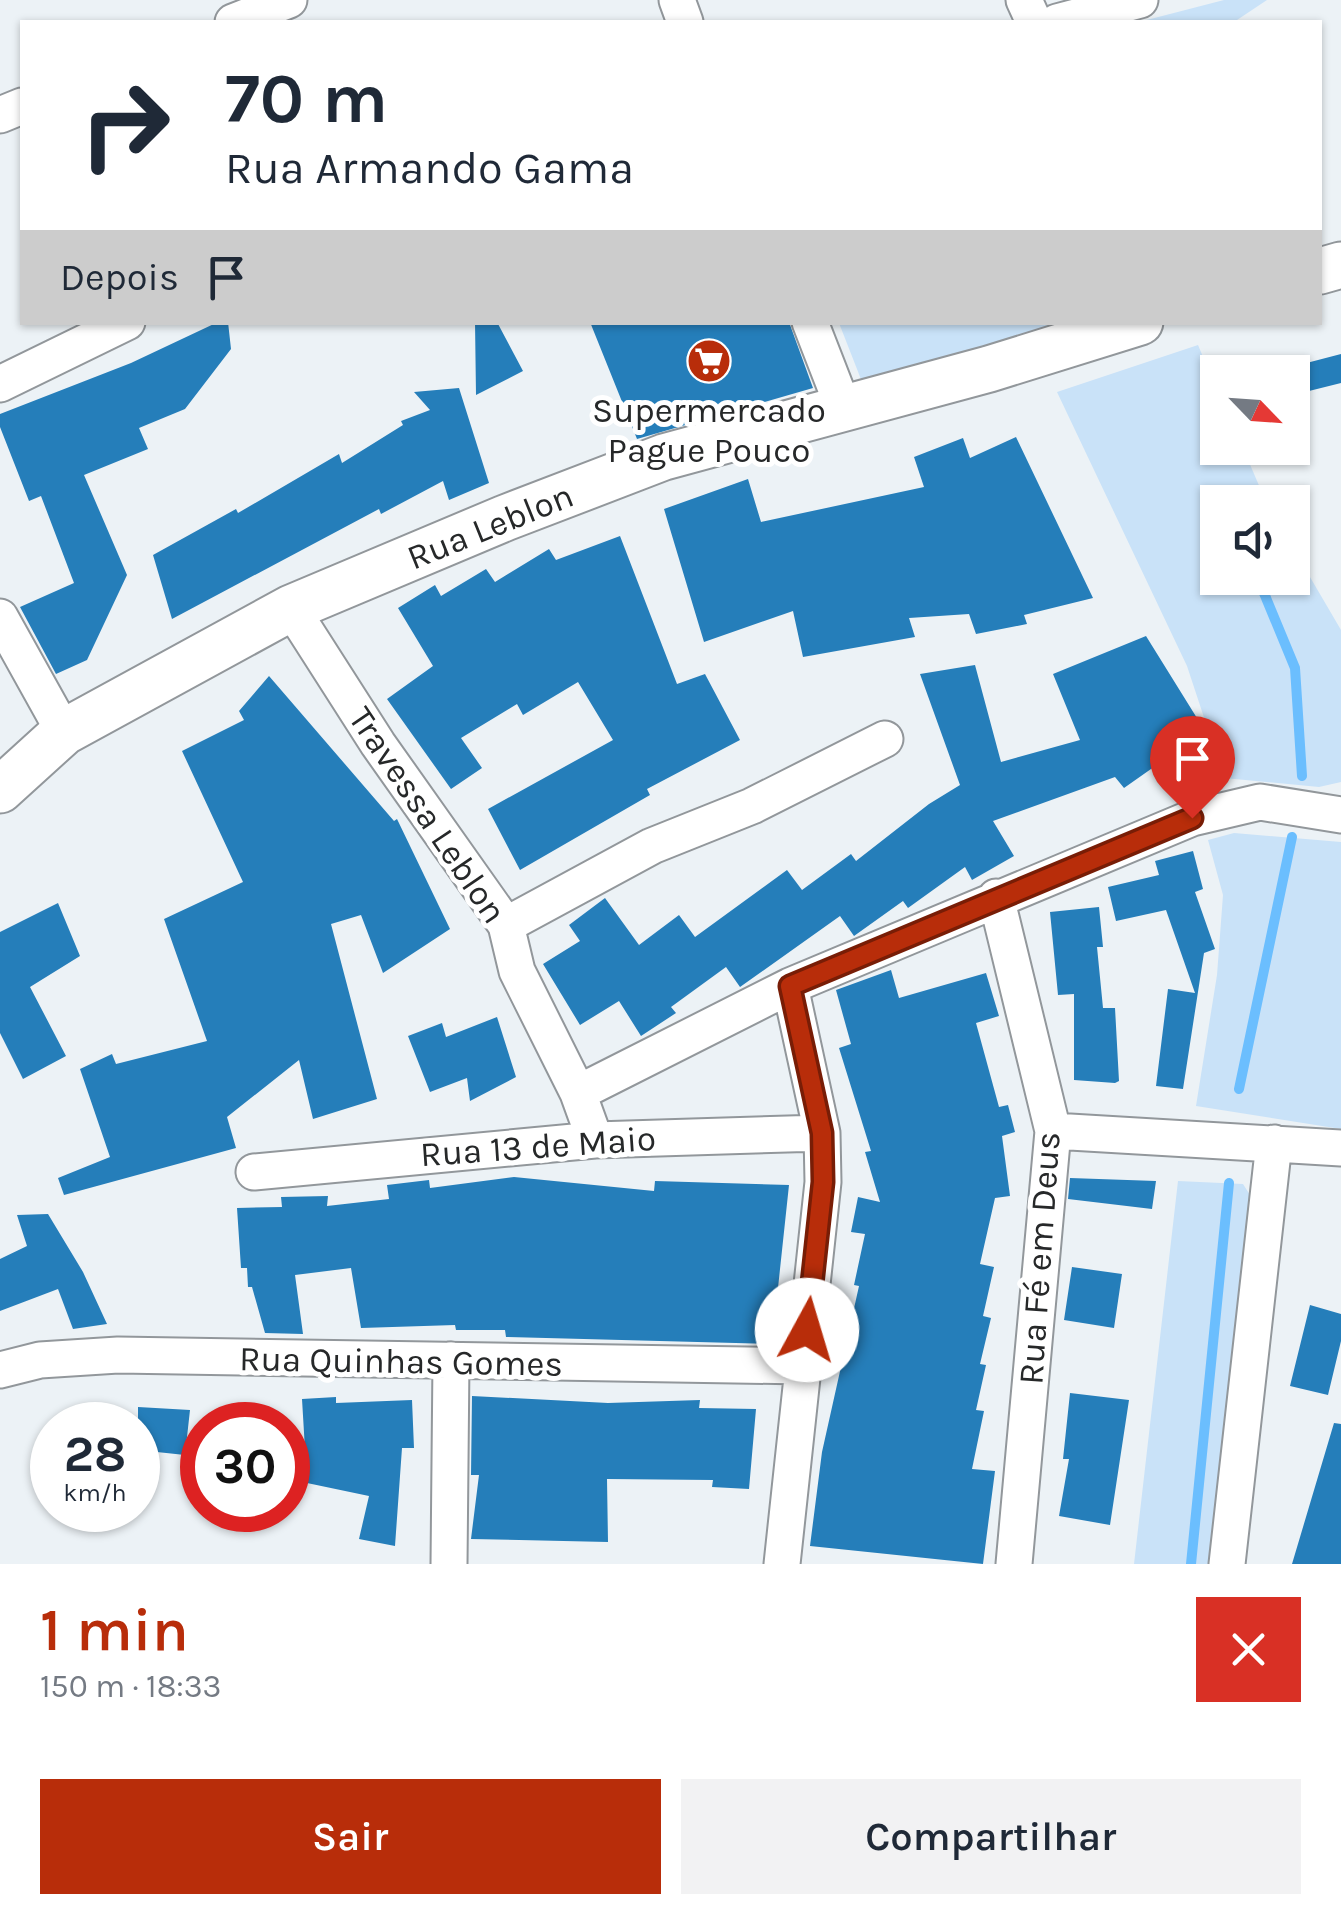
<!DOCTYPE html>
<html lang="pt">
<meta charset="utf-8">
<style>
:root{--surface:#fff;--page:#f2f2f3;--text:#1f2937;--muted:#747a83;--accent:#b82d0a}
body{margin:0;font-family:Karla,sans-serif;background:var(--page);color:var(--text);height:100vh;display:flex;flex-direction:column;font-size:38px;white-space:nowrap}
*{box-sizing:border-box;margin:0}
p{font-size:32px;color:var(--muted)}
.icon{flex:none;width:55px;height:55px;fill:none;stroke:currentColor;stroke-width:2;stroke-linecap:round;stroke-linejoin:round}
.map{position:relative;height:1564px;overflow:hidden}
.side{display:flex;flex-direction:column;background:var(--surface);flex:1}
.side>*{flex:none}
.hud{position:absolute;left:20px;top:20px;width:1302px;height:305px;border-radius:0px;box-shadow:0 2px 8px #0004;background:#fff;color:var(--text);overflow:hidden}
.needle{width:65px;rotate:115deg}
.buttons{position:absolute;left:1200px;top:355px;display:grid;gap:20px}
.buttons a{display:grid;place-items:center;width:110px;height:110px;border-radius:0px;background:var(--surface);box-shadow:0 2px 8px #0004;font-size:50px}
.speed{position:absolute;left:30px;top:1402px;display:flex;gap:20px;font-size:50px;font-weight:700;text-align:center}
.speed>*{display:grid;place-content:center;width:130px;height:130px;border-radius:50%;background:var(--surface);box-shadow:0 2px 8px #0004;line-height:1}
.speed small{font-size:25px;font-weight:400}
.speed .limit{border:15px solid #d22;background:#fff;color:#111}
.pin{position:absolute;display:grid;place-items:center;width:85px;height:85px;color:#fff;margin:-102px -42px;border-radius:50% 50% 50% 0;rotate:-45deg;box-shadow:0 0 10px #0007}
.pin .icon{rotate:45deg}
.me{position:absolute;width:110px;margin:-55px;rotate:6deg;stroke-linejoin:round;filter:drop-shadow(0 0 8px #0008)}
.turn{display:flex;align-items:center;gap:35px;height:210px;padding:0 40px;font-size:45px}
.turn .icon{width:130px;height:130px;stroke-width:2.5}
.turn b{display:block;font-size:70px;line-height:85px}
.then{display:flex;align-items:center;height:95px;padding:0 40px;background:#0003;gap:20px;font-size:38px}
.round{display:grid;place-items:center;flex:none;width:105px;height:105px;border-radius:0px;background:var(--page)}
.headline{display:flex;align-items:center;justify-content:space-between;height:170px;padding:0 40px}
h1{font-size:60px;font-weight:600;line-height:75px;color:var(--accent)}
.cta{display:flex;gap:20px;margin-top:auto;padding:20px 40px}
.cta a{flex:1;height:115px;border-radius:0px;background:var(--accent);color:#fff;font-size:40px;font-weight:600;line-height:115px;text-align:center}
.cta a+a{background:var(--page);color:var(--text)}
.map>svg:first-child{display:block}
.green{fill:#c9e2f8}
.lines{fill:none;stroke-linecap:round;stroke-linejoin:round}
.stream{stroke:#6bbefe;stroke-width:10}
.building{fill:#257eba}
.minor-casing{stroke:#92979b;stroke-width:39}
.tertiary-casing{stroke:#92979b;stroke-width:49}
.minor{stroke:#fff;stroke-width:35}
.tertiary{stroke:#fff;stroke-width:45}
.route-casing{stroke:#781d06;stroke-width:25}
.route{stroke:#b82d0a;stroke-width:18}
.labels{text-anchor:middle;stroke-width:10;stroke-linejoin:round;paint-order:stroke}
.poi-label{font-size:35px;fill:#262829;stroke:#fff}
.street-label{font-size:35px;fill:#262829;stroke:#fff}
</style>
<div class="map">
<svg width="1341" height="1564" viewBox="0 0 1341 1564">
<rect width="100%" height="100%" fill="#ecf2f6"/>
<path class="green" d="M 1224,0 L 1267,0 L 1234,22 L 1139,22 Z
M 839,323 L 1061,323 L 864,387 Z
M 1198,345 L 1217,390 L 1218,448 L 1243,448 L 1266,502 L 1218,502 L 1218,578 L 1292,578 L 1293,548 L 1341,630 L 1341,782 L 1319,787 L 1224,778 L 1187,666 L 1057,392 Z
M 1234,833 L 1341,842 L 1341,1129 L 1196,1106 L 1217,975 L 1223,895 L 1208,840 Z
M 1178,1181 L 1243,1184 L 1250,1195 L 1209,1564 L 1134,1564 Z"/>
<g class="lines">
<path class="stream" d="M 1264,593 L 1295,668 L 1302,776
M 1239,1089 L 1292,837
M 1191,1564 L 1229,1183"/>
</g>
<path class="building" d="M 218,322 L 228,322 L 231,349 L 185,409 L 139,428 L 148,449 L 84,475 L 127,575 L 87,660 L 56,674 L 20,607 L 74,583 L 41,496 L 29,501 L 0,427 L 0,414 L 131,363 Z
M 475,322 L 497,322 L 523,371 L 476,395 Z
M 590,322 L 789,322 L 813,388 L 637,439 Z
M 1341,354 L 1341,383 L 1301,393 L 1295,366 Z
M 459,388 L 489,483 L 449,500 L 443,481 L 381,514 L 379,509 L 172,619 L 153,555 L 236,509 L 238,513 L 339,454 L 342,463 L 403,425 L 401,421 L 430,410 L 414,392 Z
M 1016,437 L 1093,598 L 1024,615 L 1027,624 L 976,634 L 969,614 L 909,618 L 915,637 L 803,657 L 793,611 L 704,642 L 664,509 L 748,479 L 761,522 L 924,487 L 914,457 L 963,438 L 970,458 Z
M 620,536 L 677,684 L 705,674 L 740,740 L 647,789 L 650,795 L 520,870 L 488,809 L 613,740 L 578,682 L 523,715 L 517,704 L 461,738 L 482,768 L 451,789 L 387,699 L 433,666 L 398,608 L 435,585 L 441,596 L 486,569 L 495,582 L 549,549 L 556,560 Z
M 1146,636 L 1205,731 L 1124,788 L 1115,777 L 993,821 L 1014,856 L 972,880 L 965,867 L 908,908 L 903,901 L 854,936 L 840,916 L 740,987 L 726,967 L 671,1007 L 676,1013 L 641,1036 L 619,1001 L 580,1025 L 543,964 L 580,941 L 569,925 L 605,898 L 639,945 L 679,915 L 695,937 L 787,870 L 802,890 L 851,854 L 856,861 L 929,804 L 960,785 L 920,674 L 975,665 L 1001,762 L 1080,740 L 1053,674 Z
M 269,676 L 394,821 L 397,819 L 450,929 L 383,973 L 361,915 L 331,924 L 377,1099 L 313,1119 L 299,1060 L 227,1117 L 236,1148 L 64,1195 L 58,1178 L 110,1157 L 80,1069 L 112,1054 L 116,1064 L 207,1041 L 164,919 L 243,882 L 182,751 L 244,720 L 239,711 Z
M 1193,851 L 1203,889 L 1195,892 L 1215,949 L 1204,953 L 1183,1089 L 1156,1086 L 1168,989 L 1195,993 L 1166,910 L 1116,921 L 1108,887 L 1159,875 L 1155,861 Z
M 58,903 L 80,956 L 30,987 L 66,1056 L 23,1079 L 0,1033 L 0,932 Z
M 1099,907 L 1103,947 L 1097,947 L 1103,1008 L 1115,1008 L 1119,1081 L 1115,1083 L 1074,1080 L 1074,994 L 1058,995 L 1050,912 Z
M 891,970 L 899,998 L 986,973 L 999,1016 L 976,1023 L 999,1107 L 1008,1105 L 1015,1132 L 1002,1136 L 1010,1196 L 995,1198 L 980,1264 L 994,1267 L 983,1316 L 991,1318 L 980,1364 L 986,1365 L 976,1410 L 984,1411 L 972,1469 L 995,1471 L 983,1564 L 810,1546 L 822,1452 L 859,1286 L 854,1285 L 865,1234 L 851,1232 L 858,1197 L 880,1202 L 865,1152 L 871,1151 L 839,1048 L 851,1044 L 836,990 Z
M 497,1017 L 516,1077 L 470,1101 L 467,1078 L 430,1092 L 408,1036 L 442,1023 L 446,1037 Z
M 514,1177 L 654,1191 L 655,1181 L 789,1185 L 772,1344 L 506,1337 L 505,1330 L 456,1330 L 455,1325 L 361,1328 L 351,1268 L 295,1275 L 303,1334 L 265,1333 L 252,1287 L 248,1287 L 247,1268 L 241,1268 L 237,1208 L 282,1207 L 281,1197 L 328,1196 L 327,1206 L 389,1199 L 387,1185 L 429,1180 L 430,1188 Z
M 1070,1178 L 1156,1181 L 1152,1209 L 1068,1199 Z
M 48,1214 L 83,1272 L 107,1324 L 73,1329 L 58,1289 L 0,1311 L 0,1259 L 27,1246 L 17,1215 Z
M 1072,1267 L 1122,1274 L 1114,1328 L 1064,1320 Z
M 1310,1305 L 1341,1314 L 1341,1341 L 1328,1395 L 1290,1386 Z
M 1070,1393 L 1129,1400 L 1110,1525 L 1059,1516 L 1069,1459 L 1063,1459 Z
M 472,1396 L 608,1403 L 700,1400 L 699,1408 L 756,1409 L 749,1489 L 712,1487 L 713,1480 L 607,1479 L 608,1542 L 471,1539 L 479,1475 L 471,1475 Z
M 336,1397 L 336,1403 L 412,1400 L 414,1448 L 402,1448 L 395,1546 L 359,1539 L 369,1496 L 307,1483 L 302,1399 Z
M 138,1407 L 190,1410 L 185,1455 L 138,1450 Z
M 1334,1423 L 1341,1424 L 1341,1564 L 1292,1564 Z"/>
<g class="lines">
<defs>
<path id="minor" d="M 677,0 L 685,22
M 1024,0 L 1034,22
M 233,22 L 289,0
M 1057,22 L 1140,0
M 0,115 L 22,106
M 810,322 L 843,407
M 0,384 L 127,322
M 291,608 L 378,744 L 506,925 L 517,971 L 578,1093 L 595,1140
M 0,617 L 64,732
M 996,897 L 1053,1131 L 1014,1564
M 506,925 L 652,846 L 752,806 L 885,739
M 578,1093 L 790,986 L 1192,818 L 1260,802 L 1341,815
M 1053,1131 L 1341,1148
M 254,1172 L 595,1140 L 822,1133
M 0,1370 L 40,1360 L 118,1355 L 803,1366
M 449,1564 L 451,1360
M 782,1564 L 823,1182 L 822,1133 L 790,986
M 1227,1564 L 1274,1143"/>
<path id="tertiary" d="M 1320,271 L 1341,265
M 0,790 L 64,732 L 291,608 L 505,518 L 664,457 L 989,369 L 1140,322"/>
</defs>
<use href="#minor" class="minor-casing"/>
<use href="#tertiary" class="tertiary-casing"/>
<use href="#minor" class="minor"/>
<use href="#tertiary" class="tertiary"/>
</g>
<g class="lines">
<defs>
<path id="route" d="M 807,1330 L 823,1182 L 822,1133 L 790,986 L 1192,818"/>
</defs>
<use href="#route" class="route-casing"/>
<use href="#route" class="route"/>
</g>
<defs>
<symbol id="supermarket-disc" viewBox="-11 -11 22 22"><circle r="9.5" fill="#b82d0a" stroke="#fff"/><path d="M-6-5.5h2.5l.6 2H6L4.5 2H-2.5L-4.4-4H-6ZM-1.5 3.2a1.3 1.3 0 1 0 .1 0ZM3 3.2a1.3 1.3 0 1 0 .1 0Z" fill="#fff"/></symbol>
</defs>
<g fill-rule="evenodd">
<use href="#supermarket-disc" x="684" y="336" width="50" height="50"/>
</g>
<g class="labels">
<g class="poi-label">
<text x="709" y="422">Supermercado<tspan x="709" dy="40">Pague Pouco</tspan></text>
</g>
<g class="street-label">
<text transform="translate(490 526) rotate(-22)" y="12">Rua Leblon</text>
<text transform="translate(428 815) rotate(56)" y="12">Travessa Leblon</text>
<text transform="translate(538 1146) rotate(-4)" y="12">Rua 13 de Maio</text>
<text transform="translate(1039 1258) rotate(-86)" y="12">Rua Fé em Deus</text>
<text transform="translate(401 1361) rotate(1)" y="12">Rua Quinhas Gomes</text>
</g>
</g>
</svg>
<div class="buttons">
<a><svg class="needle" viewBox="-14 -14 28 28"><path d="M0-13l5 13h-10z" fill="#e53935"/><path d="M0 13l5-13h-10z" fill="#747a83"/></svg></a>
<a><svg class="icon" aria-label="sound" viewBox="0 0 24 24"><path d="M4 9h4l5-4v14l-5-4H4zM17 9q2 3 0 6"/></svg></a>
</div>
<div class="speed"><div>28<small>km/h</small></div><div class="limit">30</div></div>
<div class="pin" style="left:1192px;top:818px;background:#d93025"><svg class="icon" aria-label="arrive" viewBox="0 0 24 24"><path d="M6 21V4h12l-3 4 3 4H6"/></svg></div>
<svg class="me" style="left:807px;top:1330px" viewBox="-20 -20 40 40"><circle r="19" fill="#fff"/><path d="M0-13L10 11 0 6-10 11z" fill="#b82d0a"/></svg>
<div class="hud">
<div class="turn"><svg class="icon" aria-label="right" viewBox="0 0 24 24"><path d="M7 20v-9h11M14 6l5 5-5 5"/></svg><div><b>70 m</b>Rua Armando Gama</div></div>
<div class="then">Depois<svg class="icon" aria-label="arrive" viewBox="0 0 24 24"><path d="M6 21V4h12l-3 4 3 4H6"/></svg></div>
</div>
</div>
<section class="side">
<div class="headline"><div><h1>1 min</h1><p>150 m · 18:33</p></div><a class="round" style="background:#d93025;color:#fff"><svg class="icon" aria-label="close" viewBox="0 0 24 24"><path d="M6 6l12 12M18 6L6 18"/></svg></a></div>
<div class="cta"><a>Sair</a><a>Compartilhar</a></div>
</section>
